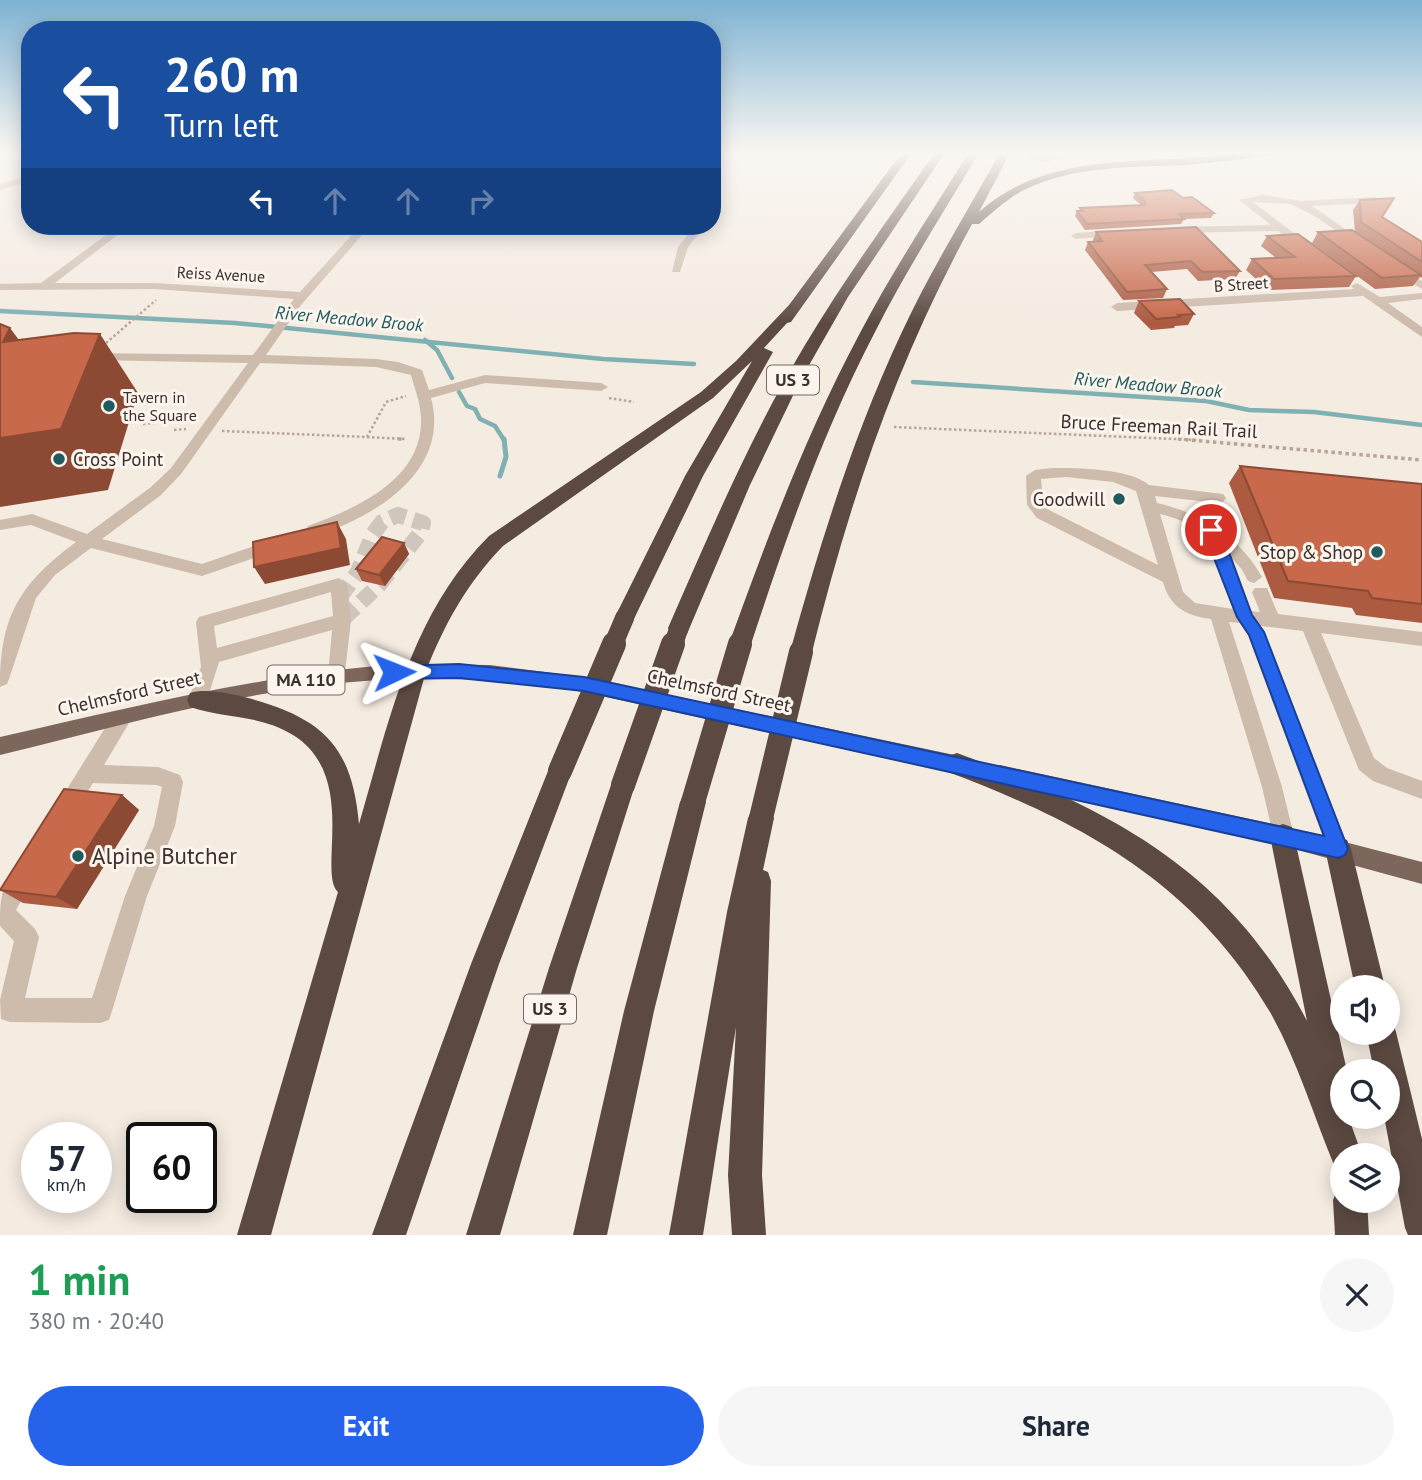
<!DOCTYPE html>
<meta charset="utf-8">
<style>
:root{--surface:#fff;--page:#f6f6f7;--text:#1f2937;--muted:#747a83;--accent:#2563eb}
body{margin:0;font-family:"PT Sans",sans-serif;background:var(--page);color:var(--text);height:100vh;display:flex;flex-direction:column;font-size:26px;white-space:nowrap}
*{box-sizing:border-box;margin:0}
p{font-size:23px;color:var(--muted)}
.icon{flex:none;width:38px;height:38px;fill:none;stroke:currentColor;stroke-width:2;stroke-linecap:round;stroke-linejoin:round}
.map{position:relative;height:1235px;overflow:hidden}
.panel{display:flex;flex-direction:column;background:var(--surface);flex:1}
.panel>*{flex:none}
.hud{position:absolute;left:21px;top:21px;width:700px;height:214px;border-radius:28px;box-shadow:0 4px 18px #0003;background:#1a4fa0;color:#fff;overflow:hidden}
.controls{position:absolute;left:1330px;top:975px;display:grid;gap:14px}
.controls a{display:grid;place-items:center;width:70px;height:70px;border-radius:50%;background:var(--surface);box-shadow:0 4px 18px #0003;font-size:35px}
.speed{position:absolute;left:21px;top:1122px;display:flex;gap:14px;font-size:35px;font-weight:700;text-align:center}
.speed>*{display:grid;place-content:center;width:91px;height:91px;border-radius:50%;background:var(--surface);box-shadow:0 4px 18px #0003;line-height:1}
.speed small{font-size:18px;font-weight:400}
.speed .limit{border:4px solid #111;border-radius:10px;background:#fff;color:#111}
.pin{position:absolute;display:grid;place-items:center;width:60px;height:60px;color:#fff;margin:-30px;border:4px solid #fff;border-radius:50%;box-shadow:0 2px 7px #0007}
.me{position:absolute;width:77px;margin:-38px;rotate:88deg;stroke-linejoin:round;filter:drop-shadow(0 0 5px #0008)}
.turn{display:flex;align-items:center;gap:24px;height:147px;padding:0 28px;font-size:32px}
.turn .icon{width:91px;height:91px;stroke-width:2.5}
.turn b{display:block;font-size:49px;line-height:60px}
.lanes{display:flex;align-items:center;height:66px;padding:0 28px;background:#0003;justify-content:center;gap:35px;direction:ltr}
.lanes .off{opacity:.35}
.round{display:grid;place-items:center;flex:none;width:74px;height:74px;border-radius:37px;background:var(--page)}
.headline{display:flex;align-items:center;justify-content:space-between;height:119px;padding:0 28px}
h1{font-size:42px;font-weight:700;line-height:52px;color:#1e9e55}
.button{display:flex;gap:14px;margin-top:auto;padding:14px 28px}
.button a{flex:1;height:80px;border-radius:42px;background:var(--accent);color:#fff;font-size:28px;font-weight:700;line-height:80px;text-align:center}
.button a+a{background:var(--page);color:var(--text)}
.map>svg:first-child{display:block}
.green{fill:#b8c4a0}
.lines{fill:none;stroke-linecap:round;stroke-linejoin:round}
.stream-far1{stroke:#7fb0b2;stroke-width:4.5}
.stream{stroke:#7fb0b2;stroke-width:5}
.minor-tunnel{stroke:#cfc6bd;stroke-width:16;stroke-dasharray:16 8;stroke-linecap:butt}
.path-far1{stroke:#b9a596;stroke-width:2.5;stroke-dasharray:2.5 2.5;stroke-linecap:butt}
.path{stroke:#b9a596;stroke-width:3.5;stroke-dasharray:3.5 3.5;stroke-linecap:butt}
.minor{fill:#cdbbac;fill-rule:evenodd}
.major{fill:#7d675c;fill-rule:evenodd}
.highway{fill:#5c4a42;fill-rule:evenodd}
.highway-bridge-far1{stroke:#5c4a42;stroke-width:19}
.highway-bridge{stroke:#5c4a42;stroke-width:24}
.wall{fill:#ac5a40}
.shaded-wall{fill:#8c4a34}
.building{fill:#c8694b;stroke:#8c4a34;stroke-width:2}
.route{fill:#2563eb;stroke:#184099;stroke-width:2}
.poi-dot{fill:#1f5a5e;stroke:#fbf5ee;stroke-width:2.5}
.labels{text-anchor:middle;stroke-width:6;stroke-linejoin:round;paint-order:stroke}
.far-street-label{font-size:16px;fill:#3b302b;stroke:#fbf5ee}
.far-poi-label{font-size:16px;fill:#3b302b;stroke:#fbf5ee;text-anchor:start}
.far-water-label{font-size:18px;font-style:italic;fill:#1f5a5e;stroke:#fbf5ee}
.shield{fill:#fbf5ee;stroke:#756b66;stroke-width:2}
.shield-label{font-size:18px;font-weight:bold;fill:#3b302b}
.street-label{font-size:19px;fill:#3b302b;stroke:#fbf5ee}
.poi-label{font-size:19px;fill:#3b302b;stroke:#fbf5ee;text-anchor:end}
.near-poi-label{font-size:23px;fill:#3b302b;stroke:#fbf5ee;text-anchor:start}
</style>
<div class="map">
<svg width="1422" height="1235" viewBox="0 0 1422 1235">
<rect width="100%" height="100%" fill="#f4ebe1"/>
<path class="green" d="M 1028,151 L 1091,151 L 1092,152 L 1046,162 L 1028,158 Z"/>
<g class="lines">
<path class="stream-far1" d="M 0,311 L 235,323 L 603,359 L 694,364
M 425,340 L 437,350 L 452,378
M 913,382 L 1206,401 L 1249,410 L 1314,412 L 1422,425
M 459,392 L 467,406 L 475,409 L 480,419 L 495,426 L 504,440"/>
<path class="stream" d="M 500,476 L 506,457 L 504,439"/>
<path class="minor-tunnel" d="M 340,597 L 358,572 L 373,534 L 382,522 L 398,515 L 423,523 L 421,532 L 379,585 L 342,620"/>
<path class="path-far1" d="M 106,343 L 156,300
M 609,398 L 634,402
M 143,424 L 154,423
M 894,427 L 1198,440
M 174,430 L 186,429
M 222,431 L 367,437 L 386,402 L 406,396
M 367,437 L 405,439"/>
<path class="path" d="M 398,439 L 405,439
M 1178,439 L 1422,460"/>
<path class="minor" d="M 30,175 L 30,181 L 0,190 L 0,184 Z
M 1263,195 L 1301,201 L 1374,197 L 1379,200 L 1374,203 L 1312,206 L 1364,242 L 1365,244 L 1360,247 L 1316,217 L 1291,204 L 1253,202 L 1311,246 L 1311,250 L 1303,250 L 1278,231 L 1175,233 L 1170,230 L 1175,227 L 1271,225 L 1239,200 Z
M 118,226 L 129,226 L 55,283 L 155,283 L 300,292 L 360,226 L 370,226 L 301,305 L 266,355 L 376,359 L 398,362 L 422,370 L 429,390 L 485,375 L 601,383 L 608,387 L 601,391 L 485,383 L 431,398 C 451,471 374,518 314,536 L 306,530 L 308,526 C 357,508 424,479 421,417 C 420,402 415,389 411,375 L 376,367 L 260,363 L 181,474 L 161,495 L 102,539 L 202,564 L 274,539 L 280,541 L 282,545 L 280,549 L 202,576 L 91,548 L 55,575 L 36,598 L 9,679 L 7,684 L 0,687 C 0,615 20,584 76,542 L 31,525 L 0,530 L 0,520 L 32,514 L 87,534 L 151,487 L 171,468 L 248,363 L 92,360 L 86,356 L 88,353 L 253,355 L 294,299 L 155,289 L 0,290 L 0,284 L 41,283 Z
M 695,226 L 705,226 L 688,247 L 680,272 L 672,272 L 678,247 Z
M 1119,230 L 1123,231 L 1123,235 L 1076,239 L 1071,236 L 1076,233 Z
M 1394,268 L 1402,268 L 1422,281 L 1422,289 L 1394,272 Z
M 1357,283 L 1380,297 L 1422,293 L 1422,299 L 1388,303 L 1422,327 L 1422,337 L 1363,296 L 1117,311 L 1111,307 L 1117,303 L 1354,289 L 1351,286 Z
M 1052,468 C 1077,468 1129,468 1149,485 L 1223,494 L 1226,498 L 1223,502 L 1218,503 L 1155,496 L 1157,503 C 1201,513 1240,537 1262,577 L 1254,583 L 1248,581 L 1241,568 L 1232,559 L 1251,611 L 1260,612 L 1252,592 L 1255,588 L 1267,588 L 1278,614 L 1422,632 L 1422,646 L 1321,633 L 1374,758 L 1387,768 L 1422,781 L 1422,799 L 1373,781 L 1359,770 L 1303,631 L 1261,626 L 1349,849 L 1346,856 L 1338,859 L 1330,856 L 1248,635 L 1240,623 L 1229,622 L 1282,787 L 1294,836 L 1291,843 L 1283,846 L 1275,843 L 1262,787 L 1211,619 C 1186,616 1170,607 1163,582 L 1037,518 L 1027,505 L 1026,476 L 1035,470 ZM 1066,477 L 1113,482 L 1136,491 L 1158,565 L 1049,510 L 1043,504 L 1041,479 ZM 1160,514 C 1217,527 1216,561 1233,609 L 1195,603 L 1183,592 Z
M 339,578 L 347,584 L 351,620 L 344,681 L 337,684 L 330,681 L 328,676 L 332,630 L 219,662 L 205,706 L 198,708 L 191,706 L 188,700 L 201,667 L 196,622 L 199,617 ZM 331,592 L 333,616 L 217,648 L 214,626 Z
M 122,710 L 129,712 L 132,718 L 104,765 L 158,767 L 180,775 L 183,782 L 175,826 L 147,896 L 112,1011 L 109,1020 L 100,1023 L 10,1022 L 1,1019 L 0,1000 L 14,941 L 0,926 C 0,904 0,875 24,865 L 32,868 L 35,876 L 16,910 L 35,929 L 39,937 L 25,998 L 92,998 L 125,896 L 154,826 L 162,787 L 157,785 L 93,783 L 72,817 L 65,820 L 58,817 L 54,810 L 115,712 Z"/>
<path class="major" d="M 400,664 L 490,665 L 583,677 L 969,758 L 976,761 L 979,767 L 976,773 L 969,776 L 583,692 C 523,682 463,677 402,679 C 266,683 132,723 0,755 L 0,737 C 133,707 264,674 400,664 Z
M 1000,765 L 1283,826 L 1422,862 L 1422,884 L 1283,846 L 1000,783 L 993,780 L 990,774 L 993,768 Z"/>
<path class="highway" d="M 903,151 L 913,151 L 791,322 L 787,323 L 764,348 L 773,352 L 703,476 L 632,623 L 625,625 L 618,623 L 615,617 L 685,476 L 752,361 L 713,398 L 503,546 C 467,583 445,623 426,671 L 271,1235 L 237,1235 L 338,892 C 317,873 359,776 293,735 C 259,714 225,719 190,707 L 187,700 L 190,693 C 206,688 232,694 248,698 C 322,718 352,745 359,824 C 389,721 411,614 489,536 L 701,392 L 736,361 L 789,305 Z
M 936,151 L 946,151 L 848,297 L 800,381 L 750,485 L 687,634 L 679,636 L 671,634 L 668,628 C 710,532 751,435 805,345 C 845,278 891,215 936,151 Z
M 970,151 L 980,151 C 945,210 907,269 876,330 C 824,429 787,535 752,641 L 749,647 L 741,649 L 733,647 L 730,641 C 768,536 807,432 860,333 C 893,270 932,211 970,151 Z
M 1001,151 L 1011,151 L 979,212 C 1038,159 1119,162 1193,158 C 1222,156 1251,149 1279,151 L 1274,154 C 1244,159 1214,163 1184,165 C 1130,167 1071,166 1022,191 C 1006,200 993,212 979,224 L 972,224 C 896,363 850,499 812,652 L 809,658 L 801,661 L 793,658 L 790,652 C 820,544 853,436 901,334 C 930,271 967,212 1001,151 Z
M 957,753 C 1110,809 1229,869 1307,1021 L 1270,836 L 1274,827 L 1283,824 L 1292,827 L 1347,1071 L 1342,1071 L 1342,1116 L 1356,1116 L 1352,1127 L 1362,1155 L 1342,1155 L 1342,1168 L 1334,1165 C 1313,1114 1297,1060 1270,1012 C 1194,883 1084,823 948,772 L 945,764 L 948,756 Z
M 560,760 L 569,763 L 572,771 L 499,964 L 406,1235 L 372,1235 L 471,964 L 548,771 L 551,763 Z
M 623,774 L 632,777 L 635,785 L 577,968 L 500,1235 L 466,1235 L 549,968 L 611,785 L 614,777 Z
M 693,790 L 702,794 L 706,802 L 654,1011 L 607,1235 L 573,1235 L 624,1011 L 680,802 L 684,794 Z
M 761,806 L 770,810 L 774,818 L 763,870 L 768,872 L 771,881 L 762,1175 L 766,1235 L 732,1235 L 728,1175 L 736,1027 L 703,1235 L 669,1235 L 727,912 L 748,818 L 752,810 Z
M 1338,837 L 1347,840 L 1351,849 L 1385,987 L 1355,987 L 1325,849 L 1329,840 Z
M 1388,1020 L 1392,1021 L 1396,1032 L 1422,1139 L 1422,1235 L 1408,1235 L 1405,1228 L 1384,1116 L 1388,1116 L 1388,1071 L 1374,1071 L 1366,1032 L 1388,1032 Z
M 1342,1186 L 1342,1200 L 1367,1200 L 1369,1235 L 1335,1235 L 1333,1200 L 1338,1188 Z"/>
<path class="highway-bridge-far1" d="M 613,645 L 625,617
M 673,645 L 679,628
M 740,645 L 741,641"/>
<path class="highway-bridge" d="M 560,771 L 614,644
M 623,785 L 673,644
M 693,802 L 740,644
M 761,818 L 801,652"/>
</g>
<path class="wall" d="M 1135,193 L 1183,198 L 1214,213 L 1211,218 L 1184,219 L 1181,224 L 1085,230 L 1075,216 L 1077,211 L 1079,211 L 1080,208 L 1141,205 L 1133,198 Z
M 1360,200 L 1382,217 L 1422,242 L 1422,278 L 1420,277 L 1413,286 L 1375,289 L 1312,243 L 1318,232 L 1355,232 L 1353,210 Z
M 1096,232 L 1240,271 L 1235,279 L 1198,281 L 1187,269 L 1151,272 L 1167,289 L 1163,298 L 1123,300 L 1085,250 L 1088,242 L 1094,242 L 1093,240 Z
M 1267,236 L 1356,276 L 1349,287 L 1268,290 L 1246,270 L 1252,259 L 1276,258 L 1261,246 Z
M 1139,301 L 1194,314 L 1188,325 L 1175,326 L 1174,328 L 1151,330 L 1134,313 Z
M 1240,466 L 1422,484 L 1422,623 L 1356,615 L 1352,608 L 1274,598 L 1229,483 Z
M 404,543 L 409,554 L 385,586 L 362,581 L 356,569 Z
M 122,795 L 139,810 L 77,909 L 23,903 L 0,890 Z"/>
<path class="shaded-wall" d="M 10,328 L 54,387 L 3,342 Z
M 100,334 L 138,393 L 108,490 L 0,507 L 0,438 Z
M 337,522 L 346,539 L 350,565 L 265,584 L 254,567 Z
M 404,543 L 409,554 L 385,586 L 379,575 Z
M 122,795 L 139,810 L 77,909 L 56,897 Z"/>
<path class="building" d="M 1172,190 L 1183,198 L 1192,197 L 1214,213 L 1179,214 L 1184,219 L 1087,224 L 1077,211 L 1083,211 L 1080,208 L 1145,205 L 1145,201 L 1135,193 Z
M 1394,198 L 1382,217 L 1422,242 L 1422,262 L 1361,222 L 1360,200 Z
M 1196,227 L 1240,271 L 1202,272 L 1191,261 L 1145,265 L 1167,289 L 1127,292 L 1088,242 L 1102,241 L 1096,232 Z
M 1352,230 L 1421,275 L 1382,278 L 1318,232 Z
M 1298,234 L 1356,276 L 1274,279 L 1252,259 L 1295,257 L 1267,236 Z
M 1180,299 L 1194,314 L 1178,315 L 1180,317 L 1156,319 L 1139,301 Z
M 0,324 L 10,328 L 3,342 L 74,333 L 100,334 L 61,429 L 0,438 Z
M 1240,466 L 1422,484 L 1422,604 L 1372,598 L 1368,591 L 1288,581 Z
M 337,522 L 341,548 L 254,567 L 253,542 Z
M 382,537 L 404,543 L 379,575 L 356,569 Z
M 64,789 L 122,795 L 56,897 L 0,890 Z"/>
<linearGradient id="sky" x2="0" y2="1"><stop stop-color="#7eb2d2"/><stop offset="0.47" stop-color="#faf6f2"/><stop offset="1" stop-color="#faf6f2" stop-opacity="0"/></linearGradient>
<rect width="1422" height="324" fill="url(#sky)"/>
<path class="route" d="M 1211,525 L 1216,527 L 1224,539 L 1252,615 L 1264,632 L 1348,849 L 1345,855 L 1338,858 L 584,691 L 459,678 L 394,679 L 388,677 L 386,672 L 388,668 L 394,666 L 459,664 L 584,677 L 1324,836 L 1249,635 L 1237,617 L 1203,530 Z"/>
<g class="poi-dot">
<circle cx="109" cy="406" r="7"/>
<circle cx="59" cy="459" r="7"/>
<circle cx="1119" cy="499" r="7"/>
<circle cx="1377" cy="552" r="7"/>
<circle cx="78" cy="856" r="7"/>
</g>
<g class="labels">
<g class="far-street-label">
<text transform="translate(221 274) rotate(3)" y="6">Reiss Avenue</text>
<text transform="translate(1241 284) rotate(-4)" y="6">B Street</text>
</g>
<g class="far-poi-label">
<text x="123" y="403">Tavern in<tspan x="123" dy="18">the Square</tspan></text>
</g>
<g class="far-water-label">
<text transform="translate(349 319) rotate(5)" y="6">River Meadow Brook</text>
<text transform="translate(1148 385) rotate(5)" y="6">River Meadow Brook</text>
</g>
<g class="shield">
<rect x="767" y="365.5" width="52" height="29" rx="5"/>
<rect x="267.5" y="665.5" width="77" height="29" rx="5"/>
<rect x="524" y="994.5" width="52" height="29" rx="5"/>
</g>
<g class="shield-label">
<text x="793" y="386">US 3</text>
<text x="306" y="686">MA 110</text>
<text x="550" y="1015">US 3</text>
</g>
<g class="street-label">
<text transform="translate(1159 426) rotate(3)" y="7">Bruce Freeman Rail Trail</text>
<text transform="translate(719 690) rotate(12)" y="7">Chelmsford Street</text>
<text transform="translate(129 693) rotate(-13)" y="7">Chelmsford Street</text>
</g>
<g class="poi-label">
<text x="73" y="466" text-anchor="start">Cross Point</text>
<text x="1105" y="506">Goodwill</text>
<text x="1363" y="559">Stop &amp; Shop</text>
</g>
<g class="near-poi-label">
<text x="92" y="864">Alpine Butcher</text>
</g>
</g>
</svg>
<div class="controls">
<a><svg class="icon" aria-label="sound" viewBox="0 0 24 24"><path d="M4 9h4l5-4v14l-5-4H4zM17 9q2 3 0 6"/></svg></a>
<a><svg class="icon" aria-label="search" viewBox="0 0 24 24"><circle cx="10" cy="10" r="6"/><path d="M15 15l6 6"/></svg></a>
<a><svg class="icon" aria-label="layers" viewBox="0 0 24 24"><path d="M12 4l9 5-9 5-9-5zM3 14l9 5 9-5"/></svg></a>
</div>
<div class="speed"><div>57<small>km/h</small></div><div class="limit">60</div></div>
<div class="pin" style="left:1211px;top:530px;background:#d93025"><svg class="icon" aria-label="arrive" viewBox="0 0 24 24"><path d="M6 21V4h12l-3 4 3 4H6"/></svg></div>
<svg class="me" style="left:394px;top:672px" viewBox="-20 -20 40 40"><path d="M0-17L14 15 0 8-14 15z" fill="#2563eb" stroke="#fff" stroke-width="4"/></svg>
<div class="hud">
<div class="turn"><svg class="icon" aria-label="left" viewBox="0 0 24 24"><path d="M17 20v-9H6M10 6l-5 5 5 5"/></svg><div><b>260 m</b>Turn left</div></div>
<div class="lanes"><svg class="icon" aria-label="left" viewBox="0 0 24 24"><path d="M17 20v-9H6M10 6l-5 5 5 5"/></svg><svg class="icon off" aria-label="ahead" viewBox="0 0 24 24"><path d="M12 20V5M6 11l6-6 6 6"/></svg><svg class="icon off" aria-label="ahead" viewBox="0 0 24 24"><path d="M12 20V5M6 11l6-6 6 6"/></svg><svg class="icon off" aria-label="right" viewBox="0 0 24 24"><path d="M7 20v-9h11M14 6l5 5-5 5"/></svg></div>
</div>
</div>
<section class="panel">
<div class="headline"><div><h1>1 min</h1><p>380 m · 20:40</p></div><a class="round"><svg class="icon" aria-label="close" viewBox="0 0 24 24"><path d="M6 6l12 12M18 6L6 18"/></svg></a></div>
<div class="button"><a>Exit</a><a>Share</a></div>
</section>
